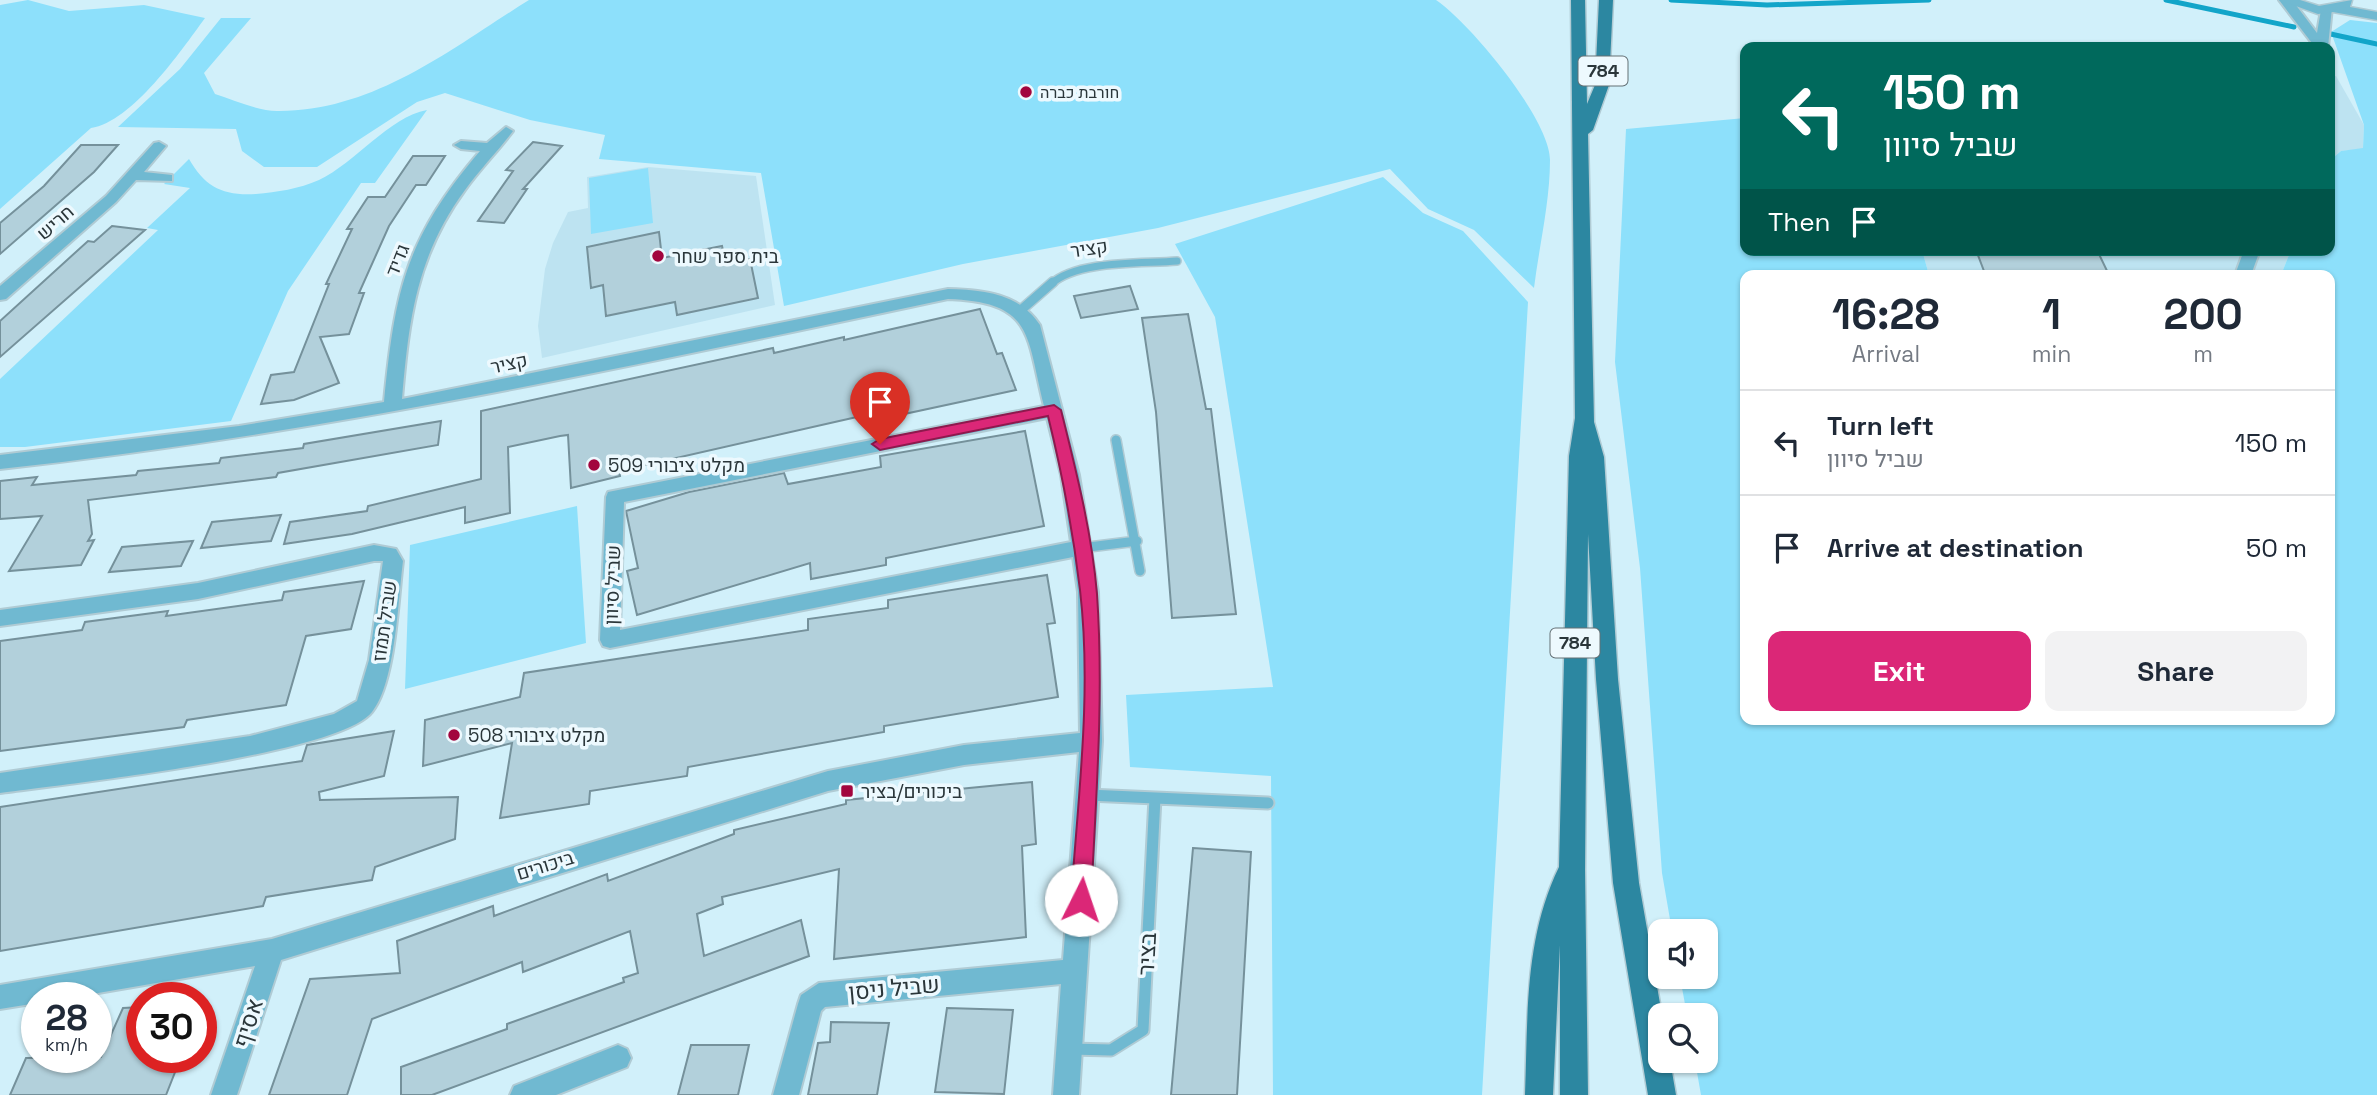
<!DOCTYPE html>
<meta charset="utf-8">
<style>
:root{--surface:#fff;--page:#f2f2f3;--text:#1f2937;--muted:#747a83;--line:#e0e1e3;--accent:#db2777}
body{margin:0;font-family:"Space Grotesk",Heebo,sans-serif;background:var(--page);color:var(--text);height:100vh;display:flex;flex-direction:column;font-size:26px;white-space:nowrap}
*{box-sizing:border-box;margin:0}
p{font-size:23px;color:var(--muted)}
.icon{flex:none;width:38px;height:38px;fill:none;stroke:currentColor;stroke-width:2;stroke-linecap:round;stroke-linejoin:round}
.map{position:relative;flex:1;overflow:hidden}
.panel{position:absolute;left:1740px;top:270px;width:595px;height:455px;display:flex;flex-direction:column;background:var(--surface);border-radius:14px;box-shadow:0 2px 5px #0004}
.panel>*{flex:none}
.top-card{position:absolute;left:1740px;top:42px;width:595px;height:214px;border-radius:14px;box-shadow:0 2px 5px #0004;background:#00695c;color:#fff;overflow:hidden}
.controls{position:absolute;left:1648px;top:919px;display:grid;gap:14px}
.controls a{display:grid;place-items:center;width:70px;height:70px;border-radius:14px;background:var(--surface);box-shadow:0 2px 5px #0004;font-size:35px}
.speed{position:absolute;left:21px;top:982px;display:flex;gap:14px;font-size:35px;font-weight:700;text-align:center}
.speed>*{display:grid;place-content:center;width:91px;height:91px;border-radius:50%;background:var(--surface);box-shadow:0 2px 5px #0004;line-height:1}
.speed small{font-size:18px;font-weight:400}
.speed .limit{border:10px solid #d22;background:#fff;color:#111}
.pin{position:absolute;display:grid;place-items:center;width:60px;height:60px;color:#fff;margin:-72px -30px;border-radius:50% 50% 50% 0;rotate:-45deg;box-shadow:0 0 7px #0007}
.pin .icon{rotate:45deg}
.me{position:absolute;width:77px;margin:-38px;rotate:4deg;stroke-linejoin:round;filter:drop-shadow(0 0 5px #0008)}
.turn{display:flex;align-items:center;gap:24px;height:147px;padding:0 28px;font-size:32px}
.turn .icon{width:91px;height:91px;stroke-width:2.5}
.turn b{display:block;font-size:49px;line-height:60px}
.then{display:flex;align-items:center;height:66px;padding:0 28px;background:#0003;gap:14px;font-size:26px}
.eta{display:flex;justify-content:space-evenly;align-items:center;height:119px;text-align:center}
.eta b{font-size:42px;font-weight:700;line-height:49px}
.primary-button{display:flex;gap:14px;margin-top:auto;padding:14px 28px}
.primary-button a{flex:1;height:80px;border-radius:14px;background:var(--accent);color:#fff;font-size:28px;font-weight:700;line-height:80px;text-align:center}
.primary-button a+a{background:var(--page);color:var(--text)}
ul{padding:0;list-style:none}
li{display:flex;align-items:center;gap:21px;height:105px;padding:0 28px;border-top:2px solid var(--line)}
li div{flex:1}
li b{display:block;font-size:26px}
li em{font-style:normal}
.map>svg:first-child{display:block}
.built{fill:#bde3f1}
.green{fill:#8de0fb}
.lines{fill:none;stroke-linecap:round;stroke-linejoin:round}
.stream{stroke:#12a5c9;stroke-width:5}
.building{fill:#b2d0db;stroke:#75919b;stroke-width:2}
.service-far2-casing{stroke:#b0cbd4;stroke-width:10}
.service-far1-casing{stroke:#b0cbd4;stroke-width:12}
.service-casing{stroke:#b0cbd4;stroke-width:15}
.minor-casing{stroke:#b0cbd4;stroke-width:4}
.tertiary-casing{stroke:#b0cbd4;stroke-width:3}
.primary-casing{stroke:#b0cbd4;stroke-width:3}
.service-far2{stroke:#70b9d1;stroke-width:7}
.service-far1{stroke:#70b9d1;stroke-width:9}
.service{stroke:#70b9d1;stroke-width:11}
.minor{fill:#70b9d1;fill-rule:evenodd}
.tertiary{fill:#70b9d1;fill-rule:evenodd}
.primary{fill:#2c87a1;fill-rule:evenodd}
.route{fill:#db2777;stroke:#8e194d;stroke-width:2}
.poi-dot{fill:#a2063e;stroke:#edf9fe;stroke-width:2.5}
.labels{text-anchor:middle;stroke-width:7;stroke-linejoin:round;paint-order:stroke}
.far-poi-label{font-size:16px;fill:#2a363a;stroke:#edf9fe;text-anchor:start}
.shield{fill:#edf9fe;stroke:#647075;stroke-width:2}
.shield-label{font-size:18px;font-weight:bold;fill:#2a363a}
.street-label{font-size:19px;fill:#2a363a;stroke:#edf9fe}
.poi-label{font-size:19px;fill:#2a363a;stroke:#edf9fe;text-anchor:start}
.near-street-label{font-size:23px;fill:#2a363a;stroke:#edf9fe}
</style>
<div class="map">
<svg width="2377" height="1095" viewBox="0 0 2377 1095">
<rect width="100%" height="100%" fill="#d1f0fa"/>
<path class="built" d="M 2336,76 L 2364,125 L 2363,149 L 2341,151 L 2329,161 L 2329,77 Z
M 648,167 L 756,176 L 775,305 L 542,358 L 538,326 L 545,269 L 553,243 L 568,212 L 588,208 L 587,177 Z
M 1922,250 L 2291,250 L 2281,275 L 1929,275 Z"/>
<path class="green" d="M 28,0 L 69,11 L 144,5 L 205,18 C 181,51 132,122 91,128 L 0,209 L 0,5 Z
M 529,0 L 1436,0 C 1469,22 1550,119 1550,160 C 1550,202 1539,247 1534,288 L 1474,230 L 1428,209 L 1390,169 L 1158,228 L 963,264 L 784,306 L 761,173 L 599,159 L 605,135 L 530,120 L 445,93 L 417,102 L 317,167 L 264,167 L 242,151 L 236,129 L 118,127 L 180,69 L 221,18 L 251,18 L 204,73 L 215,94 C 234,100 258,111 277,111 C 374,112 452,48 529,0 Z
M 2350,20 L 2377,23 L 2377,1095 L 1701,1095 L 1695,1061 L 1706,1060 L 1706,1015 L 1687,1015 L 1680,977 L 1706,976 L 1706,931 L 1672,931 L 1662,873 L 1640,568 L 1615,362 L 1626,129 L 1745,118 L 1745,250 L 1922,250 L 1929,275 L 1745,275 L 1745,719 L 2329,719 L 2329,275 L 2281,275 L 2291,250 L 2329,250 L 2329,161 L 2341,151 L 2363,148 L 2364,125 L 2331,32 Z
M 427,110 L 375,183 L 361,183 L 288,291 L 231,421 L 25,447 L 0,447 L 0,379 L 158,230 L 147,228 L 190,188 L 164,184 L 189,159 C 205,187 223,196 256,194 C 277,192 299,189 319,180 C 355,163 389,117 427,110 Z
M 648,168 L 653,223 L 591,234 L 589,178 Z
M 1383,177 L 1423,213 L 1463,231 L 1528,302 L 1482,1095 L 1273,1095 L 1271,776 L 1130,767 L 1126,695 L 1273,687 L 1215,317 L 1175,244 Z
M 577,506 L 586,643 L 405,689 L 410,545 Z"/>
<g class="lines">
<path class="stream" d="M 1671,0 L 1767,5 L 1929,0
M 2166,0 L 2294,27
M 2326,33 L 2377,44"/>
</g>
<path class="building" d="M 533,142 L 562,146 L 523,189 L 527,189 L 504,223 L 478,221 L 513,171 L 506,170 Z
M 81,145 L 118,145 L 94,172 L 0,254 L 0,223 L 44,186 Z
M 413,156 L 445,156 L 426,185 L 416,185 L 389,226 L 359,293 L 364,293 L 349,334 L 320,337 L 339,383 L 294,400 L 261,404 L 271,375 L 294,372 L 329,284 L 326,284 L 352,229 L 347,229 L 368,197 L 385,197 Z
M 112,226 L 145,230 L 0,357 L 0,321 L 88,241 L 94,242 Z
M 659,232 L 662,258 L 722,246 L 726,264 L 750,259 L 758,298 L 677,315 L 675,302 L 606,316 L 603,285 L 591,288 L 587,247 Z
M 1976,250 L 2097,250 L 2109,275 L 1984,271 Z
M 1130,286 L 1138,309 L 1081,318 L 1074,296 Z
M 980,309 L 997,354 L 1002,353 L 1016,390 L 881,419 L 879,412 L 619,471 L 620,476 L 571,488 L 568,435 L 560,436 L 508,447 L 510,513 L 465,523 L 465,507 L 352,534 L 284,544 L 290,522 L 367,511 L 368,506 L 481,479 L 481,411 L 773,348 L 774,353 L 844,337 L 844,340 Z
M 1188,314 L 1206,409 L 1211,409 L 1236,614 L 1172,618 L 1156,412 L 1142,318 Z
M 441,421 L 438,445 L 278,473 L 276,477 L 88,500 L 92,534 L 88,541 L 94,540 L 81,565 L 9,571 L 42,516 L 0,519 L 0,481 L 37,477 L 32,485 L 136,475 L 138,471 L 219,463 L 221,458 L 303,448 L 304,444 Z
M 1025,431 L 1044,526 L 886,558 L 886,565 L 811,579 L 810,563 L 637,615 L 627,571 L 638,568 L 626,511 L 689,492 L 784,473 L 788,484 L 881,467 L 880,456 Z
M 281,515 L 271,541 L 201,548 L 212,522 Z
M 193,541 L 181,566 L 109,572 L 122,547 Z
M 1047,575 L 1055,623 L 1047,624 L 1058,697 L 884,726 L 884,732 L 688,767 L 687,776 L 590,791 L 589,804 L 500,818 L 512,743 L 423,766 L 425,720 L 520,697 L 524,673 L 808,630 L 808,619 L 888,608 L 888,600 Z
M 364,581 L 351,629 L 306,636 L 286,705 L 187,720 L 184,727 L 0,751 L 0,641 L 82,630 L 85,622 L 168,611 L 166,616 L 282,600 L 284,592 Z
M 394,731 L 384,776 L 319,792 L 320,800 L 458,797 L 455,839 L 375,867 L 372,880 L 266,897 L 263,906 L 0,951 L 0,807 L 302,761 L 307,745 Z
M 1032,782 L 1036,844 L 1022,846 L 1026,937 L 834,959 L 839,869 L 722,897 L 723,904 L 697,914 L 704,956 L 801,920 L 809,956 L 432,1095 L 401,1095 L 401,1067 L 507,1029 L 507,1024 L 624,982 L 623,978 L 638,973 L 630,931 L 523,972 L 522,962 L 372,1019 L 347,1095 L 269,1095 L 310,979 L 400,973 L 397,941 L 493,906 L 494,916 L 607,874 L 608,881 L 734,834 L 734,830 L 846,804 L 846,800 Z
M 1193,848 L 1251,852 L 1237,1095 L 1171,1095 Z
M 142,1007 L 142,1057 L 181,1057 L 166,1095 L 10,1095 L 26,1058 L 101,1057 L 123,1008 Z
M 947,1008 L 1013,1010 L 1004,1094 L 935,1092 Z
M 831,1022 L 889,1023 L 877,1095 L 808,1095 L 818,1043 L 830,1042 Z
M 691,1045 L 749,1045 L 738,1095 L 678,1095 Z"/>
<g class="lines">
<defs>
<path id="service-far2" d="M 1051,284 C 1078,260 1141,264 1177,261"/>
<path id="service-far1" d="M 1021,310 L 1053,282
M 1116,440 L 1140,571
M 1081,548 L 1137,541"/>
<path id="service" d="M 1088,795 L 1268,803
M 1070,1049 L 1111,1050 L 1143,1030 L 1155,798"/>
<path id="minor" d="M 2279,0 L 2292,0 L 2317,33 L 2321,10 L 2332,7 L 2328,47 L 2315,47 Z
M 506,127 L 513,131 C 498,151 480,169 465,190 C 416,257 409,319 402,399 L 948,289 C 983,290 1019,293 1040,325 L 1079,475 L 1098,592 L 1102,741 L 1079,1095 L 1053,1095 L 1061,984 L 825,1007 L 821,1011 L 799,1095 L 773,1095 L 798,1004 L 801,995 L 819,983 L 1063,960 L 1079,752 L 964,765 L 828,791 L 281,960 L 237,1095 L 211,1095 L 255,966 L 69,998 L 37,998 L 37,1003 L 0,1009 L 0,985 L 272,939 L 828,771 L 964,745 L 1080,733 L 1078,592 L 1073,557 L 610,648 L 603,646 L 600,640 L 606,497 L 608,492 L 1044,406 C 1026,335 1034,302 948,299 C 633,366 320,434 0,469 L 0,455 L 239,426 L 384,402 C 395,291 405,239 480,151 L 461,149 L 454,145 L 461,141 L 487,143 ZM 1047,418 L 1061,475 L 1071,542 L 620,630 L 624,502 Z
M 159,142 L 166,146 L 144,172 L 172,175 L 172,181 L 136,180 L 116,202 L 6,299 L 0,300 L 0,286 L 106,196 L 154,143 Z
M 2244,250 L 2260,250 L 2251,275 L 2235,275 Z
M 374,545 L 396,549 L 403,561 C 398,599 396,682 372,712 C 338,755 65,784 0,793 L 0,773 L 250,736 L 334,714 L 357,701 L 369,660 L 383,561 L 374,561 L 198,599 L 0,626 L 0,610 L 198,583 Z
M 618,1045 L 627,1049 L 631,1058 L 627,1067 L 556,1095 L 510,1095 L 514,1086 Z"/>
<path id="tertiary" d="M 2279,0 L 2300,0 L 2319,6 L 2352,0 L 2350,7 L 2377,12 L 2377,20 L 2333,12 L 2318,14 Z"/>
<path id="primary" d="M 1571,0 L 1585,0 L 1587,104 L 1595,85 L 1599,0 L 1613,0 L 1609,85 L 1593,130 L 1588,134 L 1594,422 L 1604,457 L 1618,679 L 1639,883 L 1662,1015 L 1661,1060 L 1670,1060 L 1676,1095 L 1648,1095 L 1613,883 L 1596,679 L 1588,534 L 1585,870 L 1588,1095 L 1560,1095 L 1560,945 L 1553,1095 L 1525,1095 C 1528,1017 1524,939 1559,867 L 1569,456 L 1575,418 Z"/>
</defs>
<use href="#service-far2" class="service-far2-casing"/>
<use href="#service-far1" class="service-far1-casing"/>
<use href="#service" class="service-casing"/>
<use href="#minor" class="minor-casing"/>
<use href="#tertiary" class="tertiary-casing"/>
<use href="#primary" class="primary-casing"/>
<use href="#service-far2" class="service-far2"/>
<use href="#service-far1" class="service-far1"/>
<use href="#service" class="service"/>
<use href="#minor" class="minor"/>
<use href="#tertiary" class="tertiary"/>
<use href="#primary" class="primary"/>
</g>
<path class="route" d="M 1054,405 L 1061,410 C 1076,470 1092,533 1097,594 C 1104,696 1096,798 1091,900 L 1088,906 L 1081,909 L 1074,906 L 1071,900 C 1078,798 1092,692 1080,590 C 1073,531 1062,473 1048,416 L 880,450 L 872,444 L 880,439 Z"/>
<g class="poi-dot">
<circle cx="1026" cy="92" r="7"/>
<circle cx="658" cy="256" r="7"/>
<circle cx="594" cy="465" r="7"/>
<circle cx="454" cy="735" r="7"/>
<rect x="840" y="784" width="14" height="14" rx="3.5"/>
</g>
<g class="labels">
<g class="far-poi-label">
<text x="1040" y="98">חורבת כברה</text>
</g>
<g class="shield">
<rect x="1578.5" y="56.5" width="49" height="29" rx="5"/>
<rect x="1550.5" y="628.5" width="49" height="29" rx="5"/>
</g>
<g class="shield-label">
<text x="1603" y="77">784</text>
<text x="1575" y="649">784</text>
</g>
<g class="street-label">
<text transform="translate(55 222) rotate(-41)" y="7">חריש</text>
<text transform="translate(1089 248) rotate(-8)" y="7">קציר</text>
<text transform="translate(397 260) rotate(-68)" y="7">גדיד</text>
<text transform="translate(509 363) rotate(-12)" y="7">קציר</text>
<text transform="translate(612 585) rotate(-88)" y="7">שביל סיוון</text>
<text transform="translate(384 621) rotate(-82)" y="7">שביל תמוז</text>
<text transform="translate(545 865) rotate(-17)" y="7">ביכורים</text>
</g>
<g class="poi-label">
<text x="672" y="263">בית ספר שחר</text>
<text x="608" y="472">מקלט ציבורי 509</text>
<text x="468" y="742">מקלט ציבורי 508</text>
<text x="861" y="798">ביכורים/בציר</text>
</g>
<g class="near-street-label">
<text transform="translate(1147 954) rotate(-87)" y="8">בציר</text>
<text transform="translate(894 988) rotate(-5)" y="8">שביל ניסן</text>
<text transform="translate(248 1023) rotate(-72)" y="8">אסיף</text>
</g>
</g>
</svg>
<div class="controls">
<a><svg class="icon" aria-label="sound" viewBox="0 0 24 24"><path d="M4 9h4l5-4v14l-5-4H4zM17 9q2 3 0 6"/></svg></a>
<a><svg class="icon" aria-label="search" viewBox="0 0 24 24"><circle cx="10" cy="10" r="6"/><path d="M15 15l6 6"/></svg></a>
</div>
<div class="speed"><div>28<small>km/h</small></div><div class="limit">30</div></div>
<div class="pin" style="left:880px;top:444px;background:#d93025"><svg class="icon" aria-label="arrive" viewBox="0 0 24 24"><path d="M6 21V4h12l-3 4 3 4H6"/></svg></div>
<svg class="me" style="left:1081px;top:900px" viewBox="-20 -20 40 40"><circle r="19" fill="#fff"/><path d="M0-13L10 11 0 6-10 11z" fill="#db2777"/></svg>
<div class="top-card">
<div class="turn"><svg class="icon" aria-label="left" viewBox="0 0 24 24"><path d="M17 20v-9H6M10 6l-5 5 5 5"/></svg><div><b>150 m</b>שביל סיוון</div></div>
<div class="then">Then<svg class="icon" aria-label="arrive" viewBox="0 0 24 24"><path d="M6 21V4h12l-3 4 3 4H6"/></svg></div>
</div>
<section class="panel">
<div class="eta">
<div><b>16:28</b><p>Arrival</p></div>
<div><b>1</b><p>min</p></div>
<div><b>200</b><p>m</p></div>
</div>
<ul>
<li><svg class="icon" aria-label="left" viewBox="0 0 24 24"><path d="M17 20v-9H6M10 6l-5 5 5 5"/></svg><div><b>Turn left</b><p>שביל סיוון</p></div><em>150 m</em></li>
<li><svg class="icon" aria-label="arrive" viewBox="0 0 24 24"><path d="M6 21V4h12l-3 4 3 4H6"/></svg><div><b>Arrive at destination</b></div><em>50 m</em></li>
</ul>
<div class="primary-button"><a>Exit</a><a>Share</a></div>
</section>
</div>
